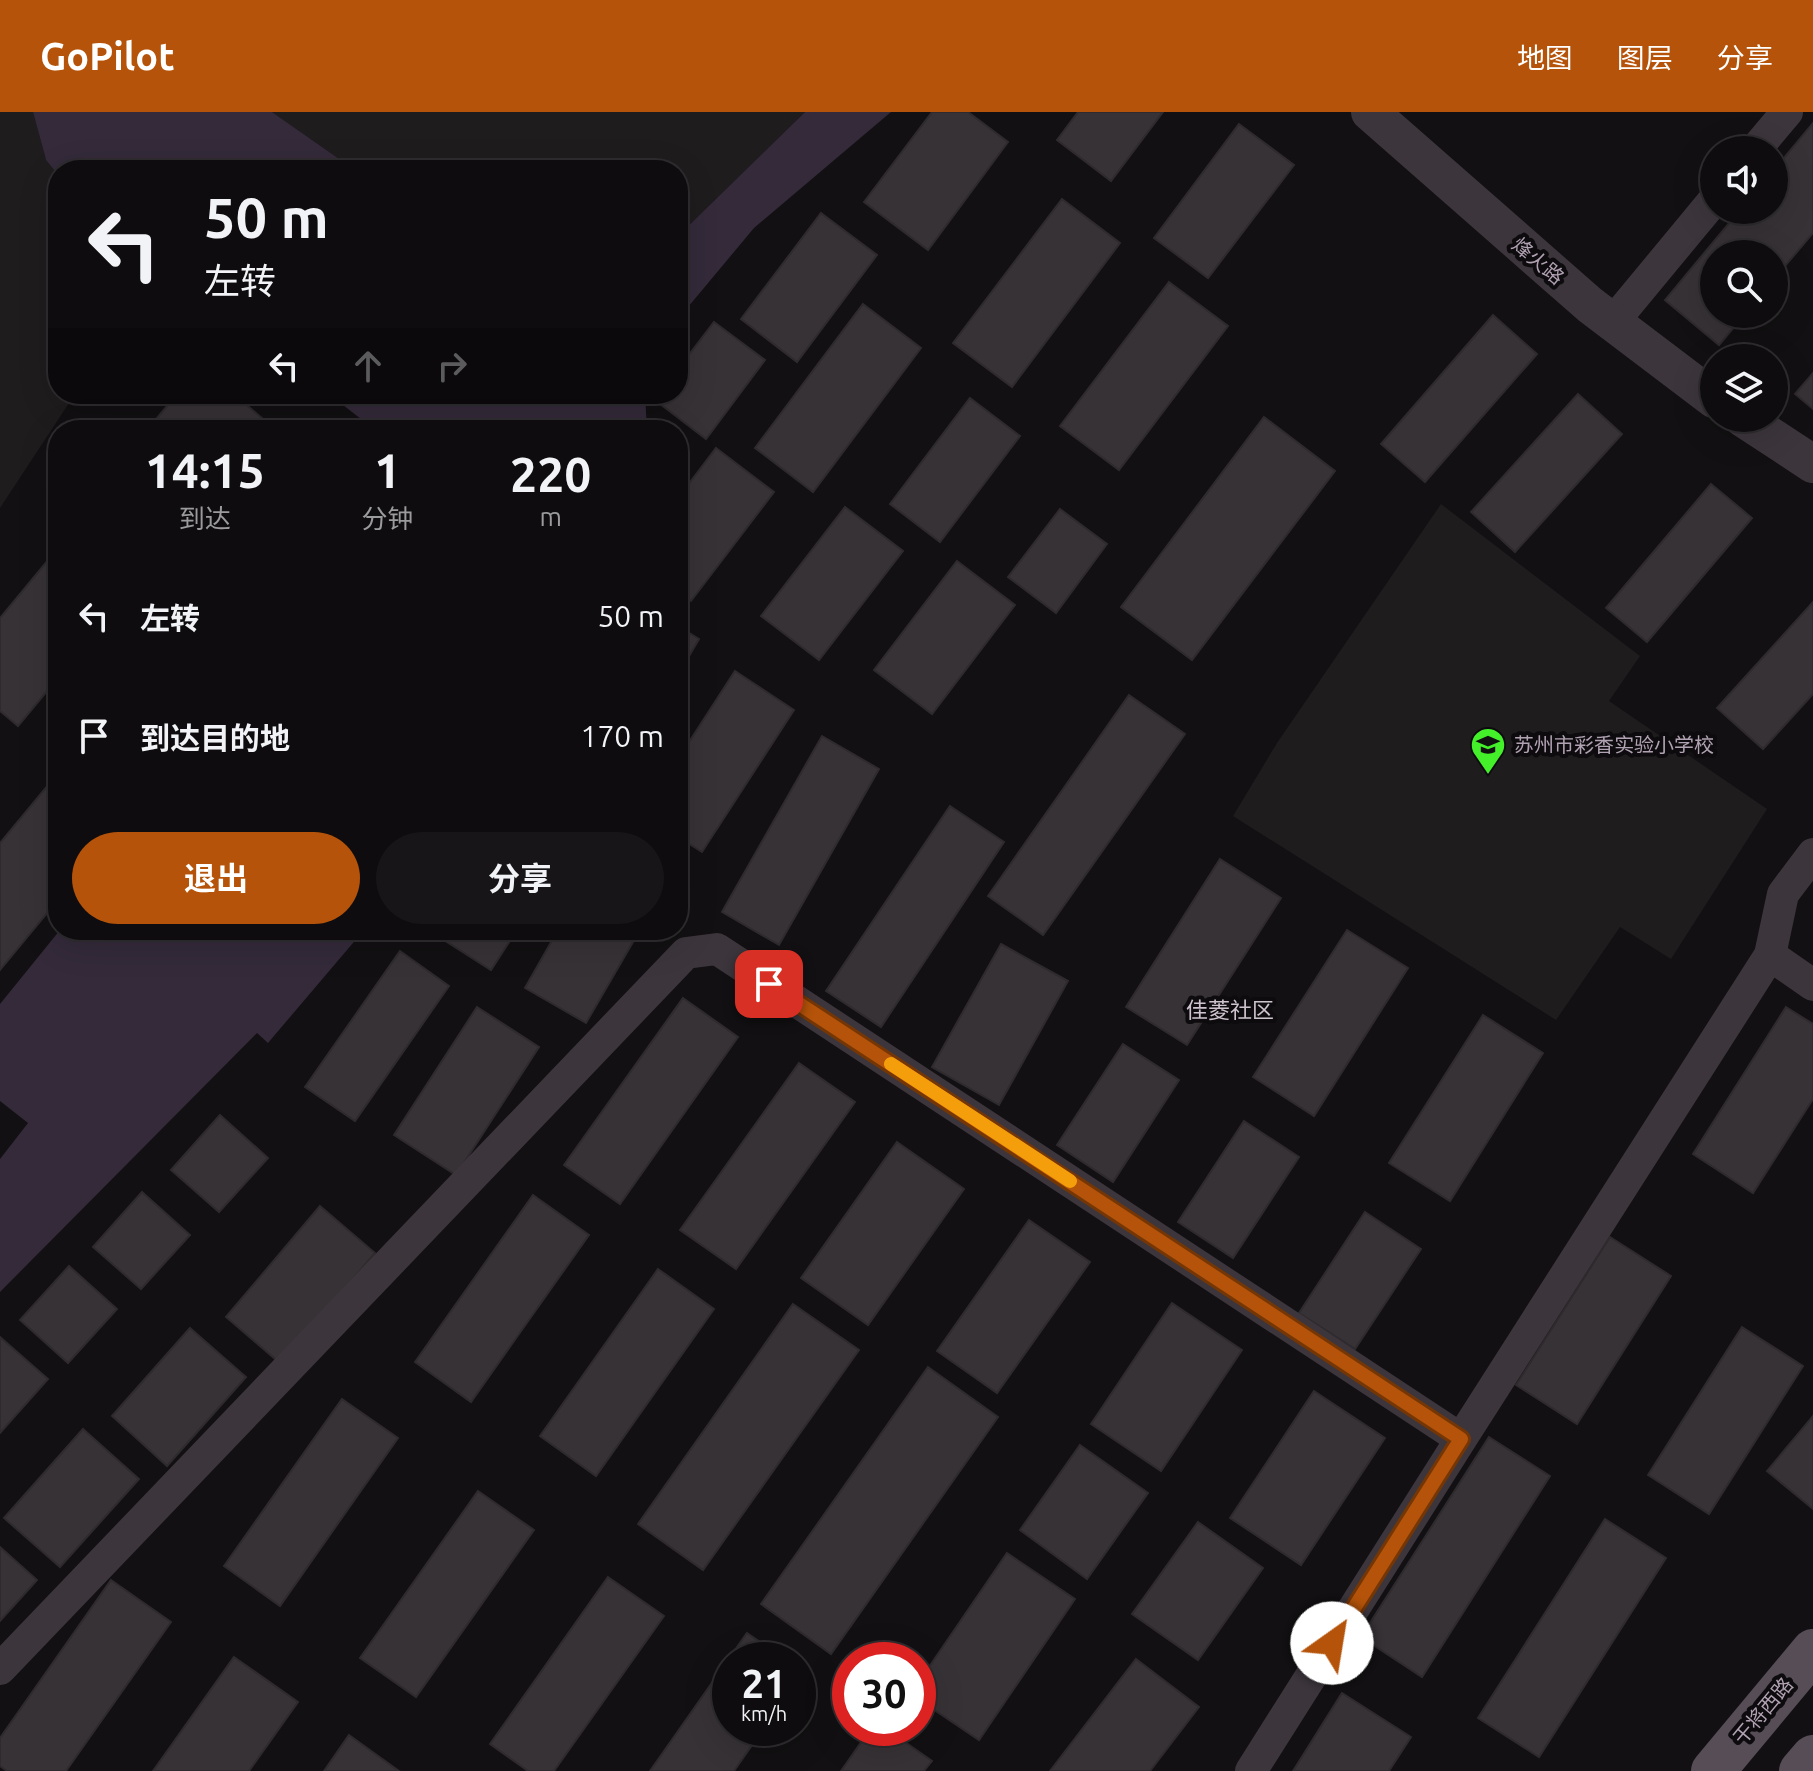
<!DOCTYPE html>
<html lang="zh">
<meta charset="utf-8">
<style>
:root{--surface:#0e0c0e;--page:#171517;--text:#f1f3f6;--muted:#9b9b9e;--line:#2e2c2e;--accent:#b45309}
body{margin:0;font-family:Ubuntu,"Noto Sans SC",sans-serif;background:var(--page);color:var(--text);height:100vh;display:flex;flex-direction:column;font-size:30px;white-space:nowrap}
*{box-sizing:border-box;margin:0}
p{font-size:26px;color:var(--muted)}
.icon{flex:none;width:44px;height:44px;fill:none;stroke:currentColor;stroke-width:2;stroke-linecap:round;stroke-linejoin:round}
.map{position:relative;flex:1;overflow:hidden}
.side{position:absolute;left:48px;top:308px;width:640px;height:520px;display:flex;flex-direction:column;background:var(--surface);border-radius:32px;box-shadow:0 8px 32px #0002,0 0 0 2px var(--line)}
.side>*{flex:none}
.hud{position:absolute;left:48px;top:48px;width:640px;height:244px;border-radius:32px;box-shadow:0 8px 32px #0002,0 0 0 2px var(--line);background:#0e0c0e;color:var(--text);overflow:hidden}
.buttons{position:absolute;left:1700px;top:24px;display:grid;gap:16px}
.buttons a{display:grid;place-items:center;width:88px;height:88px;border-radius:50%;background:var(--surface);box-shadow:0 8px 32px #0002,0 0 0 2px var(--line);font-size:40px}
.speed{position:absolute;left:712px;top:1530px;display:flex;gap:16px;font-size:40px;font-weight:700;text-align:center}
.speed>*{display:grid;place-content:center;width:104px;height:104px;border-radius:50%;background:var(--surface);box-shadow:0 8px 32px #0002,0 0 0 2px var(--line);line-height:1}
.speed small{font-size:20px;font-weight:400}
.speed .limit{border:12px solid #d22;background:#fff;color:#111}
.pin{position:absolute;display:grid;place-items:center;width:68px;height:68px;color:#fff;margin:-34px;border-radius:16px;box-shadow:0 4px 12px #0006}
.me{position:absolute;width:88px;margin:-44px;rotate:32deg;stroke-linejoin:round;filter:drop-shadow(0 0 6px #0008)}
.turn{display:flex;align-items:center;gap:28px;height:168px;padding:0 24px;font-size:36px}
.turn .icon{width:104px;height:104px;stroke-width:2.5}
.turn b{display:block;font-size:56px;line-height:68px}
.lanes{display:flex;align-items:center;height:76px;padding:0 24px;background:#0003;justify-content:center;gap:40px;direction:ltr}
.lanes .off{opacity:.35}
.eta{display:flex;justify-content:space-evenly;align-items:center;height:136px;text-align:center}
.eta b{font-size:48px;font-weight:700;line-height:56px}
.cta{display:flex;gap:16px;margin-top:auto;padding:16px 24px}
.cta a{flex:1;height:92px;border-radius:48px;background:var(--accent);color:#fff;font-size:32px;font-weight:700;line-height:92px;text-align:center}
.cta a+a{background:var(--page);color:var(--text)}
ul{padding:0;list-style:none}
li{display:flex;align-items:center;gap:24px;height:120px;padding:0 24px}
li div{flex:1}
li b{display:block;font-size:30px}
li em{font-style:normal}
header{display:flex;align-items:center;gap:48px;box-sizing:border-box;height:112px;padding:0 40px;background:var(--accent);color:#fff}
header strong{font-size:38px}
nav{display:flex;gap:44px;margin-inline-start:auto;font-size:28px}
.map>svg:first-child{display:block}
.built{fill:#1f1c1e}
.water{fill:#342a3a}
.building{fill:#373236;stroke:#2e2a2d;stroke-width:2}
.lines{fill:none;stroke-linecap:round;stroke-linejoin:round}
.minor{stroke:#3c363c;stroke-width:32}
.tertiary{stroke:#3c363c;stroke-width:38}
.primary{stroke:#564d56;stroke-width:44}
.route-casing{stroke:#753606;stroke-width:20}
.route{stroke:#b45309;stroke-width:14}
.slow{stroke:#f59e0b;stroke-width:14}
.labels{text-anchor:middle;stroke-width:8;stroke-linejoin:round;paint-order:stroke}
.street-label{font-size:20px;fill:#b1a2b3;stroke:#0d0b0d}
.poi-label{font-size:20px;fill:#b1a2b3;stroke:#0d0b0d;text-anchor:start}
.neighbourhood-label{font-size:22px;fill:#cec3cf;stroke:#0d0b0d}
</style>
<header>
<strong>GoPilot</strong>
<nav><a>地图</a><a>图层</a><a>分享</a></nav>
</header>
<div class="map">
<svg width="1813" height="1659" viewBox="0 0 1813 1659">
<rect width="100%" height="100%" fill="#121012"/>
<path class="built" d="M 0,0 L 33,0 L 46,48 L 58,63 L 58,282 L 75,282 L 0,396 Z
M 272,0 L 805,0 L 678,124 L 678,58 L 355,58 Z
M 1441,392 L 1640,544 L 1609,589 L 1767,697 L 1671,847 L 1620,815 L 1556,908 L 1233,704 L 1277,631 Z"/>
<path class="water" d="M 33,0 L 272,0 L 355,58 L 58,58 L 58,63 L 46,48 Z
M 805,0 L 891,0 L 754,116 L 678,207 L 678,124 Z
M 329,282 L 645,282 L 647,318 L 397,318 L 384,307 L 375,318 Z
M 60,818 L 364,818 L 268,931 L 257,921 L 0,1180 L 0,1047 L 28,1011 L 0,989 L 0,892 Z"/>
<path class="building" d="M 932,0 L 968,0 L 1008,30 L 928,138 L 864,90 Z
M 1078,0 L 1163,0 L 1111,69 L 1057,28 Z
M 1813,11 L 1813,121 L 1774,167 L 1774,142 L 1714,142 L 1714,202 L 1745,202 L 1719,233 L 1665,188 L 1740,98 L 1774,98 L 1774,58 Z
M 1239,12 L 1294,53 L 1208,166 L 1154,126 Z
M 1062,87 L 1120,131 L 1012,275 L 953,231 Z
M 821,101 L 877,143 L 797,250 L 741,207 Z
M 1169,170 L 1228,214 L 1119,358 L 1060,314 Z
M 863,192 L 921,236 L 813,380 L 755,336 Z
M 1493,203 L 1537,242 L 1425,370 L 1381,332 Z
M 714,210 L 765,248 L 706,327 L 655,288 L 659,282 L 678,282 L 678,257 Z
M 1813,261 L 1813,297 L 1795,282 Z
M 177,282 L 234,282 L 263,307 L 254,318 L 147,318 Z
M 1578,282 L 1622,322 L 1515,440 L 1471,400 Z
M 970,286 L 1020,324 L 940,430 L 890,392 Z
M 1264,305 L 1335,359 L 1192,548 L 1121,495 Z
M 716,336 L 774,380 L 691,489 L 678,480 L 678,386 Z
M 1711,372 L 1752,406 L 1647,530 L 1606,496 Z
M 845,395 L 903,439 L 819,548 L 761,504 Z
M 1060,397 L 1107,432 L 1056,501 L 1008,465 Z
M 58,436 L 58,566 L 18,614 L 0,599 L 0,506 Z
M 957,449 L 1015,493 L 932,602 L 874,558 Z
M 1813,490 L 1813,582 L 1763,637 L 1717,596 Z
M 678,514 L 699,527 L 678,563 Z
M 735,559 L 794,598 L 702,740 L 678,725 L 678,647 Z
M 1129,583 L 1185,622 L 1043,823 L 988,784 Z
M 822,624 L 879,657 L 779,833 L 722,800 Z
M 58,661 L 58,788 L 0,858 L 0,731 Z
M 950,694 L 1004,730 L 881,915 L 826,879 Z
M 1220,747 L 1281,786 L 1187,933 L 1126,895 Z
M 440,818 L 517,818 L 491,858 L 436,823 Z
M 558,818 L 640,818 L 586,911 L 525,876 Z
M 1347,818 L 1408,856 L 1314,1004 L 1253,965 Z
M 1001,832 L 1068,869 L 999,993 L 932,955 Z
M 400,839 L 449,874 L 355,1009 L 305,975 Z
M 683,886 L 738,925 L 620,1092 L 564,1053 Z
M 477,895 L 539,935 L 456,1063 L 394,1023 Z
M 1786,895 L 1813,912 L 1813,987 L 1753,1081 L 1693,1042 Z
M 1483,903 L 1543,941 L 1450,1089 L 1389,1051 Z
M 1123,932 L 1179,968 L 1113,1070 L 1057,1033 Z
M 799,951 L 855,990 L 736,1157 L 680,1118 Z
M 220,1003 L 268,1046 L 219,1100 L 171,1058 Z
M 1244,1009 L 1299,1045 L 1233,1146 L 1178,1110 Z
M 897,1030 L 964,1077 L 868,1213 L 801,1166 Z
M 142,1080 L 190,1123 L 141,1177 L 93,1135 Z
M 533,1083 L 589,1123 L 471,1290 L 415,1250 Z
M 320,1094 L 375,1141 L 281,1252 L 226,1205 Z
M 1365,1100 L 1421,1137 L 1355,1237 L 1299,1201 Z
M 1029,1108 L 1090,1150 L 997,1281 L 937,1239 Z
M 1610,1125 L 1671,1164 L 1577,1312 L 1516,1273 Z
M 69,1154 L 117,1197 L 68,1251 L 20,1208 Z
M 658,1157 L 714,1197 L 596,1364 L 540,1324 Z
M 1172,1191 L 1242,1238 L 1161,1359 L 1091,1312 Z
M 793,1192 L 859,1238 L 703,1458 L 638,1412 Z
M 1742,1215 L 1803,1254 L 1709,1402 L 1648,1363 Z
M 190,1216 L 246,1265 L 167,1354 L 112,1304 Z
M 0,1225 L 48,1267 L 0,1321 Z
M 928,1255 L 998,1305 L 831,1542 L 761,1492 Z
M 1314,1279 L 1385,1326 L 1301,1453 L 1230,1406 Z
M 342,1287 L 398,1326 L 280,1494 L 224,1454 Z
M 1813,1304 L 1813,1397 L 1767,1359 Z
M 83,1317 L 139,1367 L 60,1455 L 4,1406 Z
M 1489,1325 L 1550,1364 L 1422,1565 L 1361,1525 Z
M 1080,1333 L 1148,1381 L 1087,1467 L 1020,1418 Z
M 478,1379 L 534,1418 L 416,1585 L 360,1546 Z
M 1605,1407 L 1666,1446 L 1539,1645 L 1478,1606 Z
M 1198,1410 L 1263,1456 L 1198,1548 L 1132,1502 Z
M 0,1435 L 37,1468 L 0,1509 Z
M 1007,1441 L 1075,1487 L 979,1628 L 918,1587 L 918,1571 Z
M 608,1465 L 664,1504 L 554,1659 L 528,1659 L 490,1632 Z
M 111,1468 L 171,1510 L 66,1659 L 7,1659 L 0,1654 L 0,1626 Z
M 747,1521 L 786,1548 L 730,1548 L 730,1616 L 764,1616 L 734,1659 L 650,1659 Z
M 234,1545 L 298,1590 L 249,1659 L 153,1659 Z
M 1136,1547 L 1199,1595 L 1150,1659 L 1050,1659 Z
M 1342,1581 L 1411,1625 L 1389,1659 L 1293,1659 Z
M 871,1616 L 885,1616 L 932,1649 L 924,1659 L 841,1659 Z
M 349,1623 L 399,1659 L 324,1659 Z"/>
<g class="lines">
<path class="minor" d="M 1755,38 L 1787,0
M 1613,210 L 1714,88
M 1770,843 L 1783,782 L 1813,742
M 1461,1327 L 1770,843 L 1813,873
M 0,1557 L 686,841 L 717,837 L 1461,1327 L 1251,1659"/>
<path class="tertiary" d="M 1370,0 L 1590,193 L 1714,287
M 1743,306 L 1813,352"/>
<path class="primary" d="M 1713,1659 L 1813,1539
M 1801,1659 L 1813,1645"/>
</g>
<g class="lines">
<defs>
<path id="route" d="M 769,872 L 1461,1327 L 1332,1531"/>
</defs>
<use href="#route" class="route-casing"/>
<use href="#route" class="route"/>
<path class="slow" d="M 891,952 L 1070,1069"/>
</g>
<defs>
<symbol id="school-pin" viewBox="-11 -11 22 30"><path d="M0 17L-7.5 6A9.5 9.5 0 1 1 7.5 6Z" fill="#43f02a" stroke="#0d0b0d"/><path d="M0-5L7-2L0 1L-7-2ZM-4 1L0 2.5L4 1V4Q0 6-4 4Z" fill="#111"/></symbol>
</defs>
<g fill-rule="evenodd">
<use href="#school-pin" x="1468" y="613" width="40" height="54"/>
</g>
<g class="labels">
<g class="street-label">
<text transform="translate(1538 149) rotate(40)" y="7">烽火路</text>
<text transform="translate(1763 1599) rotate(-50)" y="7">干将西路</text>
</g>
<g class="poi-label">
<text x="1514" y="640">苏州市彩香实验小学校</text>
</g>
<g class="neighbourhood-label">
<text x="1230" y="906">佳菱社区</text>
</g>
</g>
</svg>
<div class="buttons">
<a><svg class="icon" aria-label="sound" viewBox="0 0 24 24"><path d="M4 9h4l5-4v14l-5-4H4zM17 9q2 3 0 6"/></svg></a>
<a><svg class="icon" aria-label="search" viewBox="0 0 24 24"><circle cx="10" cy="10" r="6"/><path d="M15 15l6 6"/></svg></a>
<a><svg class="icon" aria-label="layers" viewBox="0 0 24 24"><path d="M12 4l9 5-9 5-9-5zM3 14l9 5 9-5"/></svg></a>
</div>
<div class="speed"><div>21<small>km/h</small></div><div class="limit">30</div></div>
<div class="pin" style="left:769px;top:872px;background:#d93025"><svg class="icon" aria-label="arrive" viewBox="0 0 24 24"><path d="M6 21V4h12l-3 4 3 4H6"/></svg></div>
<svg class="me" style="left:1332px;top:1531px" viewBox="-20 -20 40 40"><circle r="19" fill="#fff"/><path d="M0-13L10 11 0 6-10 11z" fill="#b45309"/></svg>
<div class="hud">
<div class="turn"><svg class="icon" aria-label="left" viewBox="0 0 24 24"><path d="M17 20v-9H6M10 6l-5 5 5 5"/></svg><div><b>50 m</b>左转</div></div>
<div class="lanes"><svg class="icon" aria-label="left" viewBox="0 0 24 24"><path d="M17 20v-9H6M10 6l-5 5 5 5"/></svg><svg class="icon off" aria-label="ahead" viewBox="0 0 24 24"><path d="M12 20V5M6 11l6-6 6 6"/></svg><svg class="icon off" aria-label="right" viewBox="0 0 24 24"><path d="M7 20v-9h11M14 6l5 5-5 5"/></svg></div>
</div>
<section class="side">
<div class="eta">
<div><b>14:15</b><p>到达</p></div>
<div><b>1</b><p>分钟</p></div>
<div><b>220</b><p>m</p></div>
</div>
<ul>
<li><svg class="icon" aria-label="left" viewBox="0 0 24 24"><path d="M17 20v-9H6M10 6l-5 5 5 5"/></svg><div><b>左转</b></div><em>50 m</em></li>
<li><svg class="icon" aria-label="arrive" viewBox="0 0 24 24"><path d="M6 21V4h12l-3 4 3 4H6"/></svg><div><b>到达目的地</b></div><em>170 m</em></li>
</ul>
<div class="cta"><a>退出</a><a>分享</a></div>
</section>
</div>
